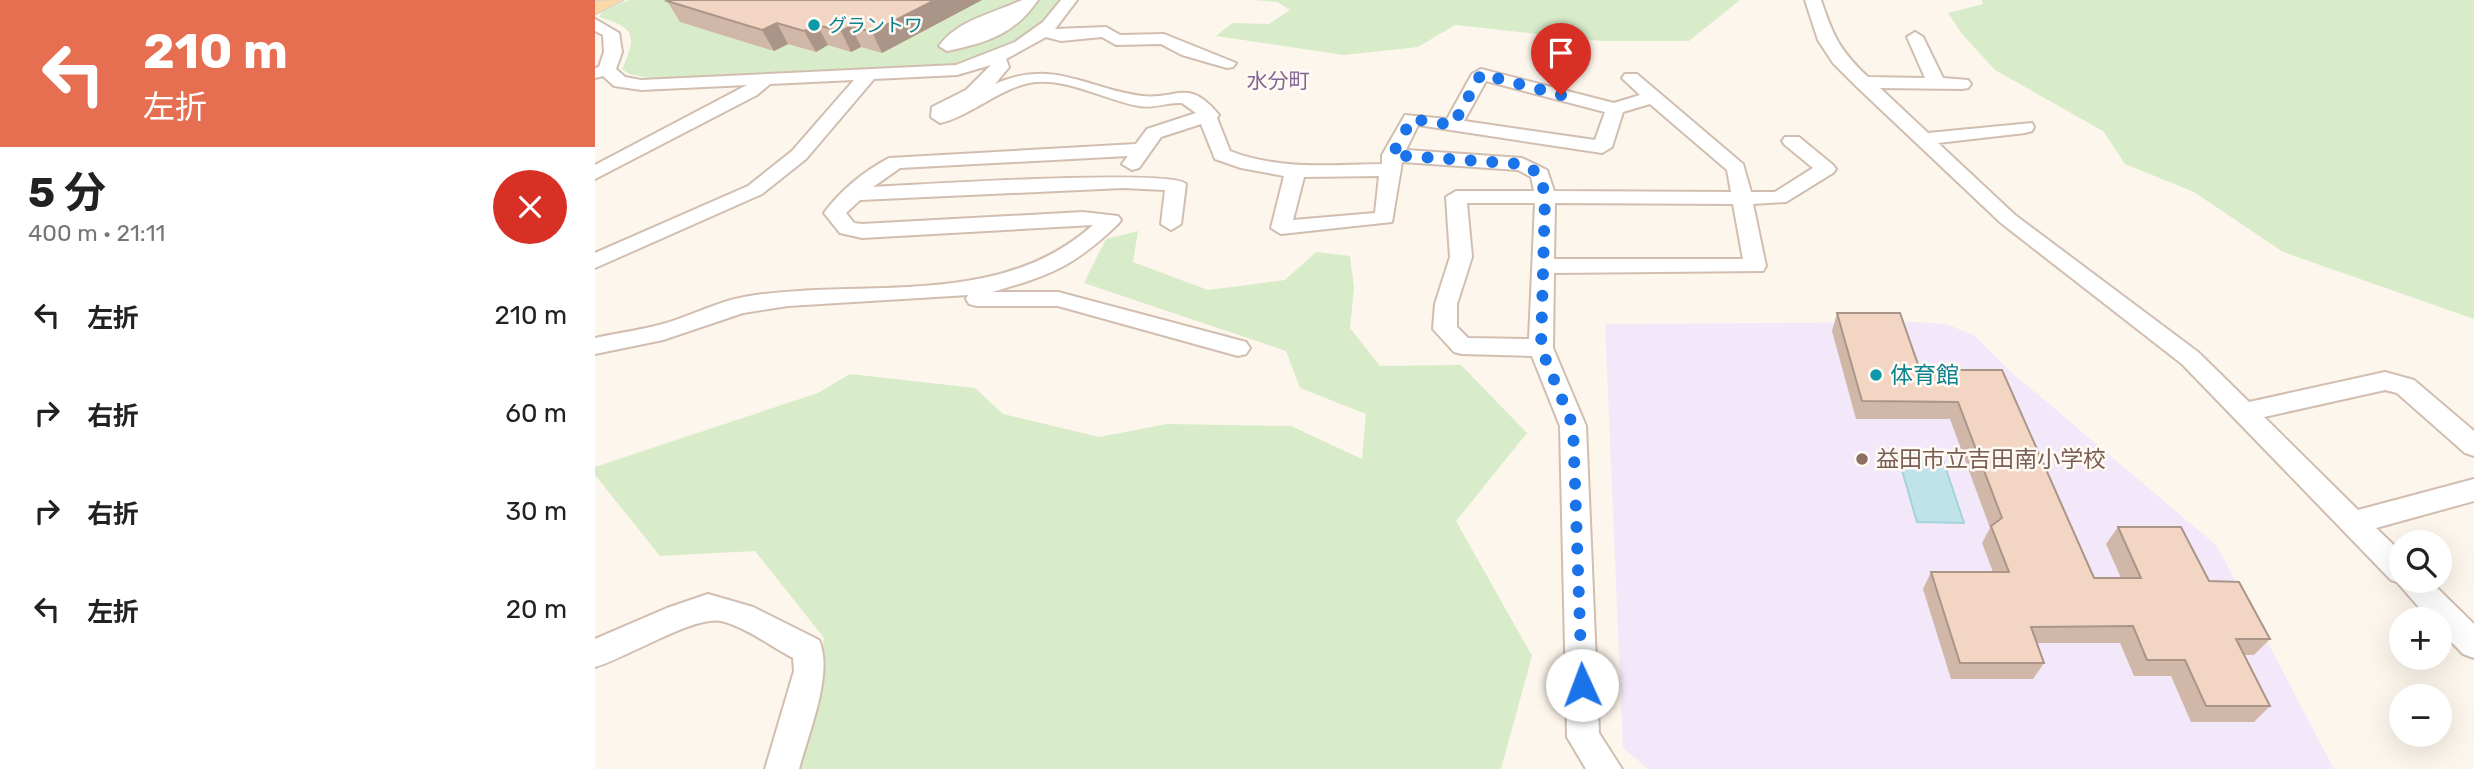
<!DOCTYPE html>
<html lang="ja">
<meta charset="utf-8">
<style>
:root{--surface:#fff;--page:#f6f6f6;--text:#222;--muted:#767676}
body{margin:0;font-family:Rubik,"Noto Sans JP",sans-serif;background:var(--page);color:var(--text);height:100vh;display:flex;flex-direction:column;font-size:26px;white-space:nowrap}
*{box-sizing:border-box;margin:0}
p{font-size:23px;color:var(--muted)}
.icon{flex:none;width:38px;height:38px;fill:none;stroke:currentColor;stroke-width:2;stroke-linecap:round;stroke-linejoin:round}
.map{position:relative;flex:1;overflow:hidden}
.details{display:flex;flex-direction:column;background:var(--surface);width:595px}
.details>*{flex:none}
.guide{background:#e76f51;color:#fff;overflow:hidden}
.tools{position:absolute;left:1794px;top:530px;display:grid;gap:14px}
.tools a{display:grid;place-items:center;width:63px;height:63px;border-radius:50%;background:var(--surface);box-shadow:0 7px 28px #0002;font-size:35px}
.pin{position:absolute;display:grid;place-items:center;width:60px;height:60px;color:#fff;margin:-72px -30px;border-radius:50% 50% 50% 0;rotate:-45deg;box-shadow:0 0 7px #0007}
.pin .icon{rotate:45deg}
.me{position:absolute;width:77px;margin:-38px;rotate:358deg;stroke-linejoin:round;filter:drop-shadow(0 0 5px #0008)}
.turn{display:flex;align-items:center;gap:24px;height:147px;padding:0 28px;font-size:32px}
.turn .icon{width:91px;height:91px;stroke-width:2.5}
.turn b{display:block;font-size:49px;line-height:60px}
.round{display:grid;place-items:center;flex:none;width:74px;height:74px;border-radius:37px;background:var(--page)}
.overview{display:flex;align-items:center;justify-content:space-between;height:119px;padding:0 28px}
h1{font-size:42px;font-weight:700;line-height:52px}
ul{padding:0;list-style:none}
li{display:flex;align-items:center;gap:21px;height:98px;padding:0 28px}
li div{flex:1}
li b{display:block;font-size:26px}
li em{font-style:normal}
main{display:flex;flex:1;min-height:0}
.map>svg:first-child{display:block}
.education{fill:#f3e8fa}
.green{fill:#d8ecc9}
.water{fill:#bfe3e8;stroke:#a5d3da;stroke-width:2}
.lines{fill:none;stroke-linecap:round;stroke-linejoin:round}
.minor-casing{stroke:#d1beb0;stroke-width:4}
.major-casing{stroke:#dad1cd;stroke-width:3}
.minor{fill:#fff;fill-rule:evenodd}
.major{fill:#fbd9a5;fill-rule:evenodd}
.wall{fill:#d1b7a8}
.shaded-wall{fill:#aa9588}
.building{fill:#f3d5c3;stroke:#aa9588;stroke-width:2}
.route{stroke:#1a73e8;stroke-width:12;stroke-dasharray:0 21.6}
.culture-dot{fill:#0f9aa8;stroke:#fffaf3;stroke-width:2.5}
.education-dot{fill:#8d6e63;stroke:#fffaf3;stroke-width:2.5}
.labels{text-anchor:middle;stroke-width:5;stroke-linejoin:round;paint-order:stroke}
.far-culture-label{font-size:19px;fill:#0d838f;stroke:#fffaf3;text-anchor:start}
.far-quarter-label{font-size:21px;fill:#846695;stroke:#fffaf3}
.culture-label{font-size:23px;fill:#0d838f;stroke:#fffaf3;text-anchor:start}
.education-label{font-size:23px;fill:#785e54;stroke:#fffaf3;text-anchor:start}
</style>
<main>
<section class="details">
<div class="guide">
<div class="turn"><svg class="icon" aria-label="left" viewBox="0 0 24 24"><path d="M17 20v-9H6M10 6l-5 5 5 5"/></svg><div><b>210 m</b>左折</div></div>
</div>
<div class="overview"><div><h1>5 分</h1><p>400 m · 21:11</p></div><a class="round" style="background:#d93025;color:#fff"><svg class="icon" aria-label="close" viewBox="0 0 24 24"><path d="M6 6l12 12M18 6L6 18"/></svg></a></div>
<ul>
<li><svg class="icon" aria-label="left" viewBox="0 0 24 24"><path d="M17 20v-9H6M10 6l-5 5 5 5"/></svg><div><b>左折</b></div><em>210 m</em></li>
<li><svg class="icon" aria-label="right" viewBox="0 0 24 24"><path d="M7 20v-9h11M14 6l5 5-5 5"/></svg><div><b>右折</b></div><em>60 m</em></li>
<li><svg class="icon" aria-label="right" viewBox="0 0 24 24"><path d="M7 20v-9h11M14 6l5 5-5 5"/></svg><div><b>右折</b></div><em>30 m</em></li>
<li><svg class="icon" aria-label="left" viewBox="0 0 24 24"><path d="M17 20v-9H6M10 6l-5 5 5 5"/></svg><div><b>左折</b></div><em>20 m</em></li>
</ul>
</section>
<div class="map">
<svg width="1879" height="769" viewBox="0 0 1879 769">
<rect width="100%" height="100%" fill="#fdf6ec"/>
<path class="education" d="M 1322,322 L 1352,324 L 1380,336 L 1415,371 L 1622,546 L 1739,769 L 1053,769 L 1028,748 L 1010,324 Z"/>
<path class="green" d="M 34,0 L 463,0 C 460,6 457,14 452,20 C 433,43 369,61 340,68 L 58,79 L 34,74 L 27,69 C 43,35 39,27 4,17 L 8,11 Z
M 658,0 L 1145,0 L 1094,41 L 1007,41 L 860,25 L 823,47 L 749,55 L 621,36 L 637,23 L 674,24 L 695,10 L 682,2 Z
M 1387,0 L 1879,0 L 1879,319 L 1688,252 L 1599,192 L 1530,164 L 1508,131 L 1400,70 L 1367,34 L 1353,13 L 1388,4 Z
M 543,231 L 538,262 L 613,290 L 690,280 L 721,252 L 755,256 L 759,288 L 755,328 L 785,366 L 866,365 L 932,433 L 861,521 L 937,656 L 906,769 L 198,769 L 229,638 L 160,551 L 65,556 L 0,475 L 0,467 L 223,393 L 255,374 L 380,388 L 408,414 L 504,437 L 572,424 L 696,426 L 767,459 L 771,414 L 705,388 L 691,351 L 489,283 L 511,239 Z"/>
<path class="water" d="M 1302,453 L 1346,454 L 1369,523 L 1322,522 Z"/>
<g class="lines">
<defs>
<path id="minor" d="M 427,0 L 443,0 C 420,34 391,43 352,51 L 344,46 C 364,19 398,14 427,0 Z
M 466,0 L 482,0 L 460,29 L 511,27 L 525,35 L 569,34 L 641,63 L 638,67 L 632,68 L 587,55 L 566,44 L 521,45 L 507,37 L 466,41 L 451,37 L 411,59 L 414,67 L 400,84 C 458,58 492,89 547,96 C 582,100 593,77 624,115 L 622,118 L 635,151 C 684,170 735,165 787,164 L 787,155 L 810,115 L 852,119 L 877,74 L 886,69 L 1019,103 L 1045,95 L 1027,78 L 1030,74 L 1042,74 L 1148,164 L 1156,192 L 1180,192 L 1218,168 L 1190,145 L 1187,141 L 1190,137 L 1204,137 L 1238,165 L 1241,169 L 1238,173 L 1191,202 L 1158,204 L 1171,266 L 1168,271 L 959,273 L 958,348 L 991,426 L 1004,733 L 1027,769 L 991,769 L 972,737 L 965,426 L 937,356 L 867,354 L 859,352 L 838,329 L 840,304 L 855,257 L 851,197 L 861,191 L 939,191 L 936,177 L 923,170 L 807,162 L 797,222 L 686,234 L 676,228 L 689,176 L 646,168 L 620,159 L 606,124 L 566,137 L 544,168 L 537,170 L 527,164 L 533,156 L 305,168 L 278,187 C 316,185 579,168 591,184 L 586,224 L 576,230 L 566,224 L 570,190 L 528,188 L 265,200 L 251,213 L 259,223 L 267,224 L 488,212 L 523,216 L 526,220 L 523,224 C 478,267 456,275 397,292 L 463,292 L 651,342 L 655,348 L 651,354 L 643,356 L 463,306 L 382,306 L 374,304 L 371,299 L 373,295 L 193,306 L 148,313 L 68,340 L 0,354 L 0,338 C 23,333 46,330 68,324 C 96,316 121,302 149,297 C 267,277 402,311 498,225 L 267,238 L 245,233 L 229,213 C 245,191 269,171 294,158 L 541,144 L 552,129 L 601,113 L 587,103 C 572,102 558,109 544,106 C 509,100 470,76 434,83 C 402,90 377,115 345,123 L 336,117 L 337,107 L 371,90 L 396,65 L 362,75 L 279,79 L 211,159 L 167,194 L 0,268 L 0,253 L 153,186 L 197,151 L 259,80 L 175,84 L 162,95 L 0,179 L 0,165 L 152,85 L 46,90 L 19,86 L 8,76 L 0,78 L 0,68 L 4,67 L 9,52 L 8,35 L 0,31 L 0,19 L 24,33 L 27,52 L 21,69 L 30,77 L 46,80 L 361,65 L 420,42 L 448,22 ZM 891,81 L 1010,112 L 1000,140 L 869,121 ZM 1055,104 L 1132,170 L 1136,192 L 959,191 L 952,170 L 927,158 L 811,150 L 823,125 L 1007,153 L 1017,147 L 1028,112 ZM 784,176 L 780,213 L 698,220 L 709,177 ZM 872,203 L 940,203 L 934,339 L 873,338 L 862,327 L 862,304 L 877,257 ZM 960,203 L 1138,204 L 1148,259 L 959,259 Z
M 1210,0 L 1226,0 C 1238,36 1245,51 1273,77 L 1330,78 L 1312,37 L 1320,32 L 1328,37 L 1348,78 L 1373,80 L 1376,84 L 1373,88 L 1367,89 L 1285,88 L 1333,133 L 1437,123 L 1439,127 L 1437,131 L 1430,133 L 1343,143 L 1420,215 L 1603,352 L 1654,402 L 1790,372 L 1819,380 L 1879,431 L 1879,456 L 1870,453 L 1802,393 L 1790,390 L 1669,417 L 1763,510 L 1879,479 L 1879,501 L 1781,528 L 1806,552 L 1806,581 L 1835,581 L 1879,624 L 1879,658 L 1868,654 L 1844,629 L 1844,620 L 1835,620 L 1802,582 L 1796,580 L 1587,364 L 1406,223 L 1261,86 L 1238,63 L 1223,40 Z
M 113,594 L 158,607 L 224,640 C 239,673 213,735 204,769 L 170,769 L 199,671 L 198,658 C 175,646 151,627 126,621 C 100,615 31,658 0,667 L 0,639 L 72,608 Z"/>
<path id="major" d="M 28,0 L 0,14 L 0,1 Z"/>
</defs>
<use href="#minor" class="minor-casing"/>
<use href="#major" class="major-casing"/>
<use href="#minor" class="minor"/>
<use href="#major" class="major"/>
</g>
<path class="wall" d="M 387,0 L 287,53 L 266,47 L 256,52 L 233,45 L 221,52 L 193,44 L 179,51 L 85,22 L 72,1 Z
M 1242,313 L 1325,370 L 1407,370 L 1499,578 L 1526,578 L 1511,544 L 1523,527 L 1614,581 L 1675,639 L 1659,655 L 1649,655 L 1675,706 L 1659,722 L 1596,722 L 1576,676 L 1539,676 L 1525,643 L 1442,643 L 1449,663 L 1438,679 L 1356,679 L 1328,589 L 1336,572 L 1398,572 L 1387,543 L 1395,528 L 1355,419 L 1261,419 L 1237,331 Z"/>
<path class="shaded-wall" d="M 340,0 L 387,0 L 287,53 L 277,32 Z
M 182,23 L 193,44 L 179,51 L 167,30 Z
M 222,25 L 233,45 L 221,52 L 209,31 Z
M 256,26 L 266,47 L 256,52 L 246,31 Z"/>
<path class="building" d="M 75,0 L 340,0 L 277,32 L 256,26 L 246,31 L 222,25 L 209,31 L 182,23 L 167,30 L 72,1 Z
M 1242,313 L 1305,313 L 1325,370 L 1407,370 L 1499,578 L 1546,578 L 1523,527 L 1586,527 L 1614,581 L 1644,582 L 1675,639 L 1641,639 L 1675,706 L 1611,706 L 1590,660 L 1552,660 L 1538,626 L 1436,627 L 1449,663 L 1365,663 L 1336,572 L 1414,572 L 1396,526 L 1407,518 L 1363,402 L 1267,401 Z"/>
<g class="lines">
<path class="route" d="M 966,95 L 886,74 L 858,125 L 817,119 L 797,155 L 927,164 L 945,174 L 950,196 L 946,348 L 978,426 L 987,685"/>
</g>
<g class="culture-dot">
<circle cx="219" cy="25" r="7"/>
<circle cx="1281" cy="375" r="7"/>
</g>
<circle class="education-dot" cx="1267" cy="459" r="7"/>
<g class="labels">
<g class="far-culture-label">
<text x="233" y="32">グラントワ</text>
</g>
<g class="far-quarter-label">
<text x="683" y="88">水分町</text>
</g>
<g class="culture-label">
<text x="1295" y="383">体育館</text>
</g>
<g class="education-label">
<text x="1281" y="467">益田市立吉田南小学校</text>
</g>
</g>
</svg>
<div class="tools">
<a><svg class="icon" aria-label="search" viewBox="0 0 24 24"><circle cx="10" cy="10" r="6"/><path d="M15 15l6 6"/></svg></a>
<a>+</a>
<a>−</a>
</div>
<div class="pin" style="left:966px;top:95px;background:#d93025"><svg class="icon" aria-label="arrive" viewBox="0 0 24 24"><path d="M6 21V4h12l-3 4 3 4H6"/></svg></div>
<svg class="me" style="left:987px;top:685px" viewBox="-20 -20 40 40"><circle r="19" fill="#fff"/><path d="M0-13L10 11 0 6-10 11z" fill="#1a73e8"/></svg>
</div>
</main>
